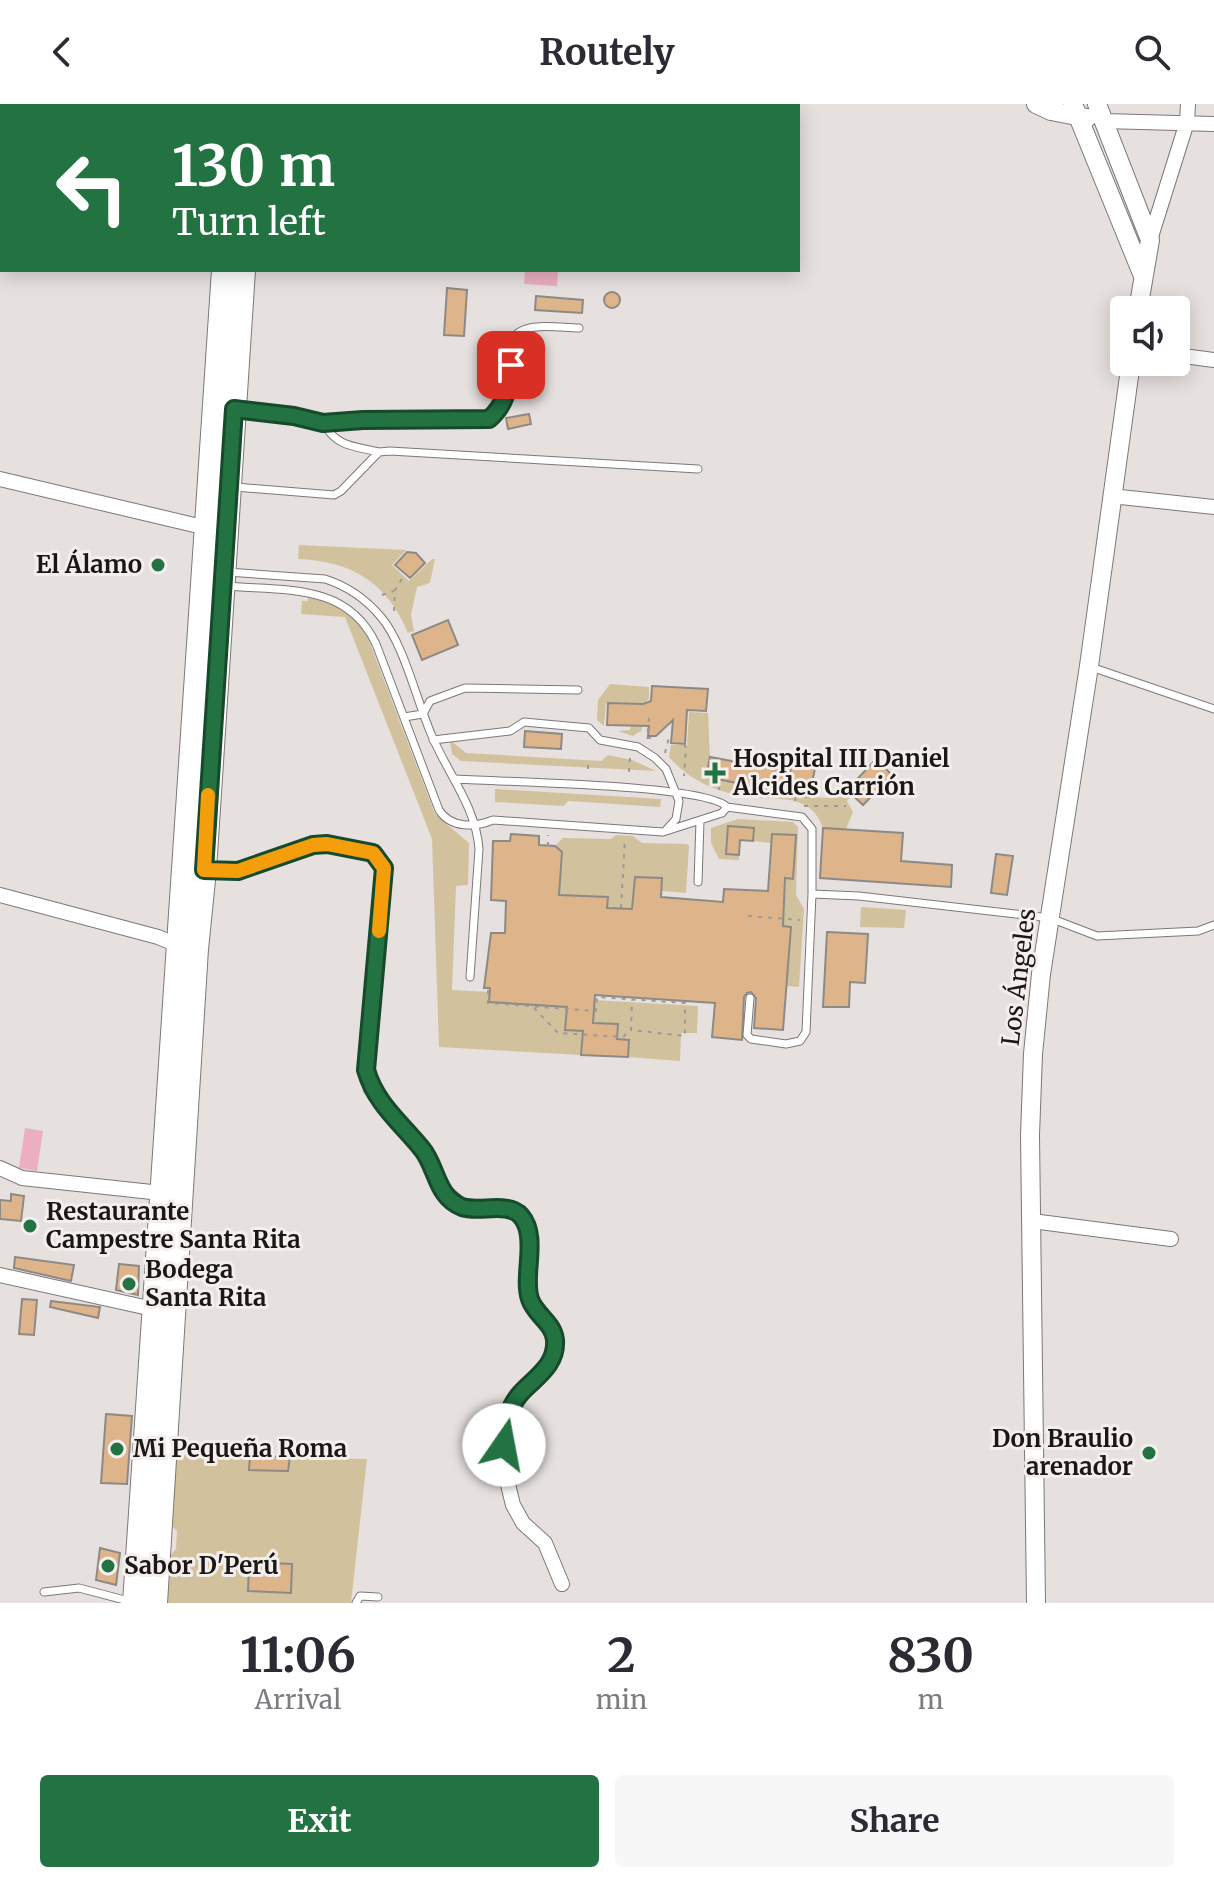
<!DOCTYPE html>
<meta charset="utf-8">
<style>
:root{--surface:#fff;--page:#f7f7f7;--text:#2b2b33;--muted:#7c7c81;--accent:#227242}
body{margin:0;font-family:Merriweather,serif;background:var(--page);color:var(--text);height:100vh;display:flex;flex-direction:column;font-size:30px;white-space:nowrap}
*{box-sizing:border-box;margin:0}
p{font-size:26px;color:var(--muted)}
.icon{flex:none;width:44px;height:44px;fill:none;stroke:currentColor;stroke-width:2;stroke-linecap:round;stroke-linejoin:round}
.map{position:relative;height:1499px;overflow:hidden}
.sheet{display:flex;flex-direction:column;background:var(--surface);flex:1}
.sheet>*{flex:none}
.top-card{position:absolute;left:0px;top:0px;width:800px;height:168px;box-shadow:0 4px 20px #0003;background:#227242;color:#fff;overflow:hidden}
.buttons{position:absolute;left:1110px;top:192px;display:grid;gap:16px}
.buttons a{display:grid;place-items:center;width:80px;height:80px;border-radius:8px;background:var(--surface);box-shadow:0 4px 20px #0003;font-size:40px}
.pin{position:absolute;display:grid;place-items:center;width:68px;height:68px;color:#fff;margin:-34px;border-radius:16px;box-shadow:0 4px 12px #0006}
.me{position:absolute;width:88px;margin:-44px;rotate:12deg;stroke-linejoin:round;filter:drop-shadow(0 0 6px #0008)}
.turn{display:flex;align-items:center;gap:28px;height:168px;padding:0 40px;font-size:36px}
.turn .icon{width:104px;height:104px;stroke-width:2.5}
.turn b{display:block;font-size:56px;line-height:68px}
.eta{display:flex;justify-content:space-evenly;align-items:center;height:136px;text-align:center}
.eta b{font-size:48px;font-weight:700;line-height:56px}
.action{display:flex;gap:16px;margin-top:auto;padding:16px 40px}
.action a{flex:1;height:92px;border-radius:8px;background:var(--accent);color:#fff;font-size:32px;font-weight:700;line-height:92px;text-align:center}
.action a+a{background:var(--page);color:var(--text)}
header{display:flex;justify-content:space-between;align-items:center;height:104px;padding:0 40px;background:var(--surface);font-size:36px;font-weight:700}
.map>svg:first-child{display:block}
.green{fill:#d1c29d;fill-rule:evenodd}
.water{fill:#ecafbf}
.building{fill:#deb58b;stroke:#8d8a86;stroke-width:2}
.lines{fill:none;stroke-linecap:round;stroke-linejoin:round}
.lane-casing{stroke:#7d7876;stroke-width:9}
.street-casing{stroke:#7d7876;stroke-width:16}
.secondary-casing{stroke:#7d7876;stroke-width:20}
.highway-casing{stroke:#7d7876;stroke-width:26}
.path{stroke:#9d9998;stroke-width:2;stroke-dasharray:4 6;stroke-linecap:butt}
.lane{stroke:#fff;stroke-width:7}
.street{stroke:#fff;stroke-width:14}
.secondary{stroke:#fff;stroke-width:18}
.highway{stroke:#fff;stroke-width:24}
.route-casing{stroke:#164a2b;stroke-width:20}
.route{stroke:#227242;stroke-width:14}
.slow{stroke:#f59e0b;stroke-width:14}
.poi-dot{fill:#227242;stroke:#f4eeec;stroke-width:3}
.labels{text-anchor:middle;stroke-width:6;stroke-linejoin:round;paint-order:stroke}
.poi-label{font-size:24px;font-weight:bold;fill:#1a1817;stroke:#f4eeec;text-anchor:start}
.street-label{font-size:24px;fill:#1a1817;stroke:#f4eeec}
</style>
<header><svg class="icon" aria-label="back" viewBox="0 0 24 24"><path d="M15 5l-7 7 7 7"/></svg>Routely<svg class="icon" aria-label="search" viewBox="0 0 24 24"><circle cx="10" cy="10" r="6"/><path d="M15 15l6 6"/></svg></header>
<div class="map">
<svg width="1214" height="1499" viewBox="0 0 1214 1499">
<rect width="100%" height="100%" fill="#e6e1df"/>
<path class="green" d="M 299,441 L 406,446 L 392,461 L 409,477 L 432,455 L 435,455 L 430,479 L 417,483 L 411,511 L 414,527 L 408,529 C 387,478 351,457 298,455 Z
M 308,492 C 336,498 353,511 368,534 L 435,710 L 469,739 L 468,781 L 456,782 L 452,886 L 490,888 L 490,898 L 593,905 L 594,896 L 698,902 L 697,929 L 681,929 L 680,957 L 628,953 L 629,937 L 582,938 L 581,951 L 439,943 L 432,735 L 345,513 L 301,510 L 302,497 L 308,497 ZM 566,918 L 617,920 L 617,929 L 565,926 Z
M 610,580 L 649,583 L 649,595 L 641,601 L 642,626 L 633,632 L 618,627 L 630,626 L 631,600 L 606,599 L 604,622 L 597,616 L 598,596 Z
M 689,608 L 708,609 L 710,653 L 706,673 L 809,693 L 832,694 L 842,683 L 852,691 L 847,697 L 853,708 L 846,725 L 823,724 C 810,686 772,698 741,692 C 712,686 688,675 669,653 L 671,641 L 687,641 Z
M 450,636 L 466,649 L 601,657 L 608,651 L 632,656 L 656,667 L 461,657 L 452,650 Z
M 495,685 L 661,695 L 660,703 L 568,697 L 564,702 L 495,698 Z
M 738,715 L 793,718 L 798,723 L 796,791 L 804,805 L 799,883 L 786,882 L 791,823 L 747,820 L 783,816 L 786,774 L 793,774 L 796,732 L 772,730 L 771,739 L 753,737 L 754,724 L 728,722 L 726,750 L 739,751 L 739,756 L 719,755 L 711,739 L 711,724 Z
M 616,731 L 633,732 L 642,739 L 687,740 L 689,742 L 686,789 L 662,787 L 662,774 L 635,773 L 632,805 L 607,804 L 607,793 L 559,791 L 555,742 L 563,734 L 611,735 Z
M 861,803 L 906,806 L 904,824 L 860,823 Z
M 175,1351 L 367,1355 L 351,1499 L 165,1499 L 168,1454 L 176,1445 L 177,1427 L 170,1420 Z"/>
<path class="water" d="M 525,166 L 558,166 L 557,182 L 524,180 Z
M 25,1024 L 43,1027 L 37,1067 L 19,1064 Z"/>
<path class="building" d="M 447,184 L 467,186 L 464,232 L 444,231 Z
M604 196a8 8 0 1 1 16 0a8 8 0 1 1-16 0Z
M 536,192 L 583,196 L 582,209 L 535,206 Z
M 529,310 L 531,320 L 508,325 L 506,314 Z
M 407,448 L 416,449 L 425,459 L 410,474 L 395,461 Z
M 448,516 L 458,541 L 422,556 L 412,531 Z
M 652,582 L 708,585 L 706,607 L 687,606 L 685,640 L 671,639 L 673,616 L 656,632 L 648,632 L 649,622 L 607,621 L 608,599 L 643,600 L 651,597 Z
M 525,627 L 562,630 L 561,645 L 524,643 Z
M 794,650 L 817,655 L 809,693 L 706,673 L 710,653 L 790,668 Z
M 876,655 L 892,671 L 863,701 L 847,686 Z
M 728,722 L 754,724 L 753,737 L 740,736 L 739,751 L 726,750 Z
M 823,724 L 903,729 L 901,757 L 952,761 L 951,783 L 820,774 Z
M 511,730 L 539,732 L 539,741 L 555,742 L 562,748 L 559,791 L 608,793 L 607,804 L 632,805 L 635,773 L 662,774 L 661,793 L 723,798 L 724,785 L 768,787 L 772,730 L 796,731 L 793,775 L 785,774 L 783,822 L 791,823 L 783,926 L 754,924 L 756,894 L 751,888 L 747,889 L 744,893 L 742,936 L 712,933 L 715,899 L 595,891 L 593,919 L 618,920 L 617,935 L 629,936 L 628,953 L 581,951 L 583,927 L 565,926 L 567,903 L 489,898 L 490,884 L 484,884 L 491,829 L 505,829 L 506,797 L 491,796 L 493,737 L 510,737 Z
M 996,750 L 1013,752 L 1007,791 L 991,789 Z
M 827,828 L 868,830 L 865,879 L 850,878 L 849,903 L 823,903 Z
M 11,1090 L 24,1092 L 21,1117 L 0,1115 L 0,1096 L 11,1097 Z
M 15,1153 L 74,1161 L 71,1177 L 14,1164 Z
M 119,1160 L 139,1162 L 138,1191 L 116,1186 Z
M 22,1195 L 37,1196 L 34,1231 L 19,1230 Z
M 51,1197 L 100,1203 L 98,1214 L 50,1203 Z
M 106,1310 L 132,1312 L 127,1380 L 101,1379 Z
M 250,1352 L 290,1353 L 288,1367 L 249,1366 Z
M 100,1444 L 120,1449 L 116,1481 L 96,1476 Z
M 249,1458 L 292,1460 L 291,1489 L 248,1487 Z"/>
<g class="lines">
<defs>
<path id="lane" d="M 239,306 L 294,312 L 323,319 L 363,316 L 489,315 C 512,297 511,264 512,236 C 522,216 559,224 579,224
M 323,319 C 337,343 353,342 379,348
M 235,383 L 334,391 L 341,387 L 379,348 L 390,347 L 698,365
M 227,468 L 325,475 C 347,482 366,495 381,513 C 404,540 417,598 432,632 C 448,670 476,703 479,745 L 470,873
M 225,482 C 283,487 347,478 376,540 L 439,706 C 451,725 476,723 493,716 L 663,728 L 722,709 L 727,703
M 1091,563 L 1214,605
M 404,613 L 423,610 L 430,597 L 465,584 L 578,586
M 433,636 L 510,627 L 524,618 L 589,624 L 600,636 L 638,643 L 655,654 L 666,665 L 679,697 L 676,715 L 666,726
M 456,675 C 498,678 706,680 727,703 L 802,713 L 812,725 L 812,790 L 806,928 L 800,937 L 786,940 L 751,935 L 747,931 L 750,894
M 698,778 L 700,717
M 812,790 L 859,792 L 1050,814 L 1097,832 L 1198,827 L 1214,821
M 44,1488 L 79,1484 L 132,1498
M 356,1499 L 360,1492 L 378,1493"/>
<path id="street" d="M 1103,17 L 1214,20
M 1150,136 L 1187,18 L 1188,0
M 1176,251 L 1214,256
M 0,375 L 207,424
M 1111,392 L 1214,403
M 204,766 L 238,767 L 313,741 L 327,740 L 373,749 L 384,764 L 366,966 L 371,985 L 383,1002 L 424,1047 L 439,1083 L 463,1103 L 508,1105 L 519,1108 L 527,1121 L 530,1195 L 548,1218 L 555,1235 L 552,1254 L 535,1278 L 520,1290 L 508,1308 L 505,1323 L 503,1360 L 513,1401 L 523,1419 L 545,1439 L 562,1480
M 0,791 L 158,833 L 184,844
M 0,1064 L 22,1074 L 161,1089
M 1032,1117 L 1171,1135
M 0,1171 L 162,1207"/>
<path id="secondary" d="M 1036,0 L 1051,7 L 1087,14
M 1073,0 L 1143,172
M 1097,0 L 1150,136 L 1138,206
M 1036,1499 L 1030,1031 L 1033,950 L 1041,870 L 1089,562 L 1131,258"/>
<path id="highway" d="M 236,2 L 236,0
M 255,2 L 255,0
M 135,1499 L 224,166
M 155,1499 L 196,845 L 204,766 L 243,166"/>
</defs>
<use href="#lane" class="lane-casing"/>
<use href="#street" class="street-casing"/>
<use href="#secondary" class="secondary-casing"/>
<use href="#highway" class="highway-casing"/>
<path class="path" d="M 382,491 L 394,487
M 394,507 L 395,486 L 405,470
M 649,614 L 647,634 L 654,634
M 684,640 L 686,644 L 684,672
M 665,649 L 669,633 L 672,633
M 588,665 L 588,655
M 629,668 L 630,654
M 719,686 L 720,676
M 762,694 L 763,684
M 795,697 L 796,691
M 804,702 L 846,702
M 548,742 L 548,731
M 621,804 L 625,735
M 748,812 L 800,816
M 488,886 L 488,899 L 596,907 L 597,893 L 685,899 L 685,932 L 631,926 L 632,896
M 534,904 L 558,929 L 623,933 L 630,926"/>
<use href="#lane" class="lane"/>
<use href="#street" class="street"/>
<use href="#secondary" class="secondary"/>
<use href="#highway" class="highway"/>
</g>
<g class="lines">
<defs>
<path id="route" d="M 504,1341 C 505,1323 507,1305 520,1290 C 534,1274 557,1262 555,1236 C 553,1218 535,1211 530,1195 C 522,1172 539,1133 521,1112 C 508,1097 479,1109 462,1103 C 436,1093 437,1063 422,1045 C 400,1018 376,1000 366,966 L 384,764 L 373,749 L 327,740 L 313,741 L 238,767 L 204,766 L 234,305 L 294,312 L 323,319 L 363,316 L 489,315 C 506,301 508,283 511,261"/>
</defs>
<use href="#route" class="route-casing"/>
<use href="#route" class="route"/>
<path class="slow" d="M 208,691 L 204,766 L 238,767 L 313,741 L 327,740 L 373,749 L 384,764 L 379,827"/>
</g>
<g class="poi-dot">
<circle cx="158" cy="461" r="8"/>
<path d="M711 657h8v8h8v8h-8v8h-8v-8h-8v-8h8z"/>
<circle cx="30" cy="1122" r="8"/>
<circle cx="129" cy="1180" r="8"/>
<circle cx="117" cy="1345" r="8"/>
<circle cx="1149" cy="1349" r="8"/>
<circle cx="108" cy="1462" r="8"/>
</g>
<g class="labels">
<g class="poi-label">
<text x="142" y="469" text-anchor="end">El Álamo</text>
<text x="733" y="663">Hospital III Daniel<tspan x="733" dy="28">Alcides Carrión</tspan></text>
<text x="46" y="1116">Restaurante<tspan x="46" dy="28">Campestre Santa Rita</tspan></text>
<text x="145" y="1174">Bodega<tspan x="145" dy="28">Santa Rita</tspan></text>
<text x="1133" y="1343" text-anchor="end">Don Braulio<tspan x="1133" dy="28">arenador</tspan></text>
<text x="133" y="1353">Mi Pequeña Roma</text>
<text x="124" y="1470">Sabor D'Perú</text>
</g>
<g class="street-label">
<text transform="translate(1019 873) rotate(-83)" y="8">Los Ángeles</text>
</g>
</g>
</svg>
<div class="buttons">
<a><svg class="icon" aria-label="sound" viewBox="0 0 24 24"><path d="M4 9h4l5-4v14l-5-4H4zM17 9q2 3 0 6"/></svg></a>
</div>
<div class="pin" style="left:511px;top:261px;background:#d93025"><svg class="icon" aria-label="arrive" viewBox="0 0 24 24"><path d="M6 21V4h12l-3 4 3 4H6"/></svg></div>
<svg class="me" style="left:504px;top:1341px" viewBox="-20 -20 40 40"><circle r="19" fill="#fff"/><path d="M0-13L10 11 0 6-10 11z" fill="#227242"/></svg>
<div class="top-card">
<div class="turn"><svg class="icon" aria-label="left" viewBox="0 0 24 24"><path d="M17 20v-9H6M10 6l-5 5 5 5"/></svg><div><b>130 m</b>Turn left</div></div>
</div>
</div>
<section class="sheet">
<div class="eta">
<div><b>11:06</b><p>Arrival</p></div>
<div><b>2</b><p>min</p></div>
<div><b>830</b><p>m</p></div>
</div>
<div class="action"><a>Exit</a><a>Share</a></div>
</section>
